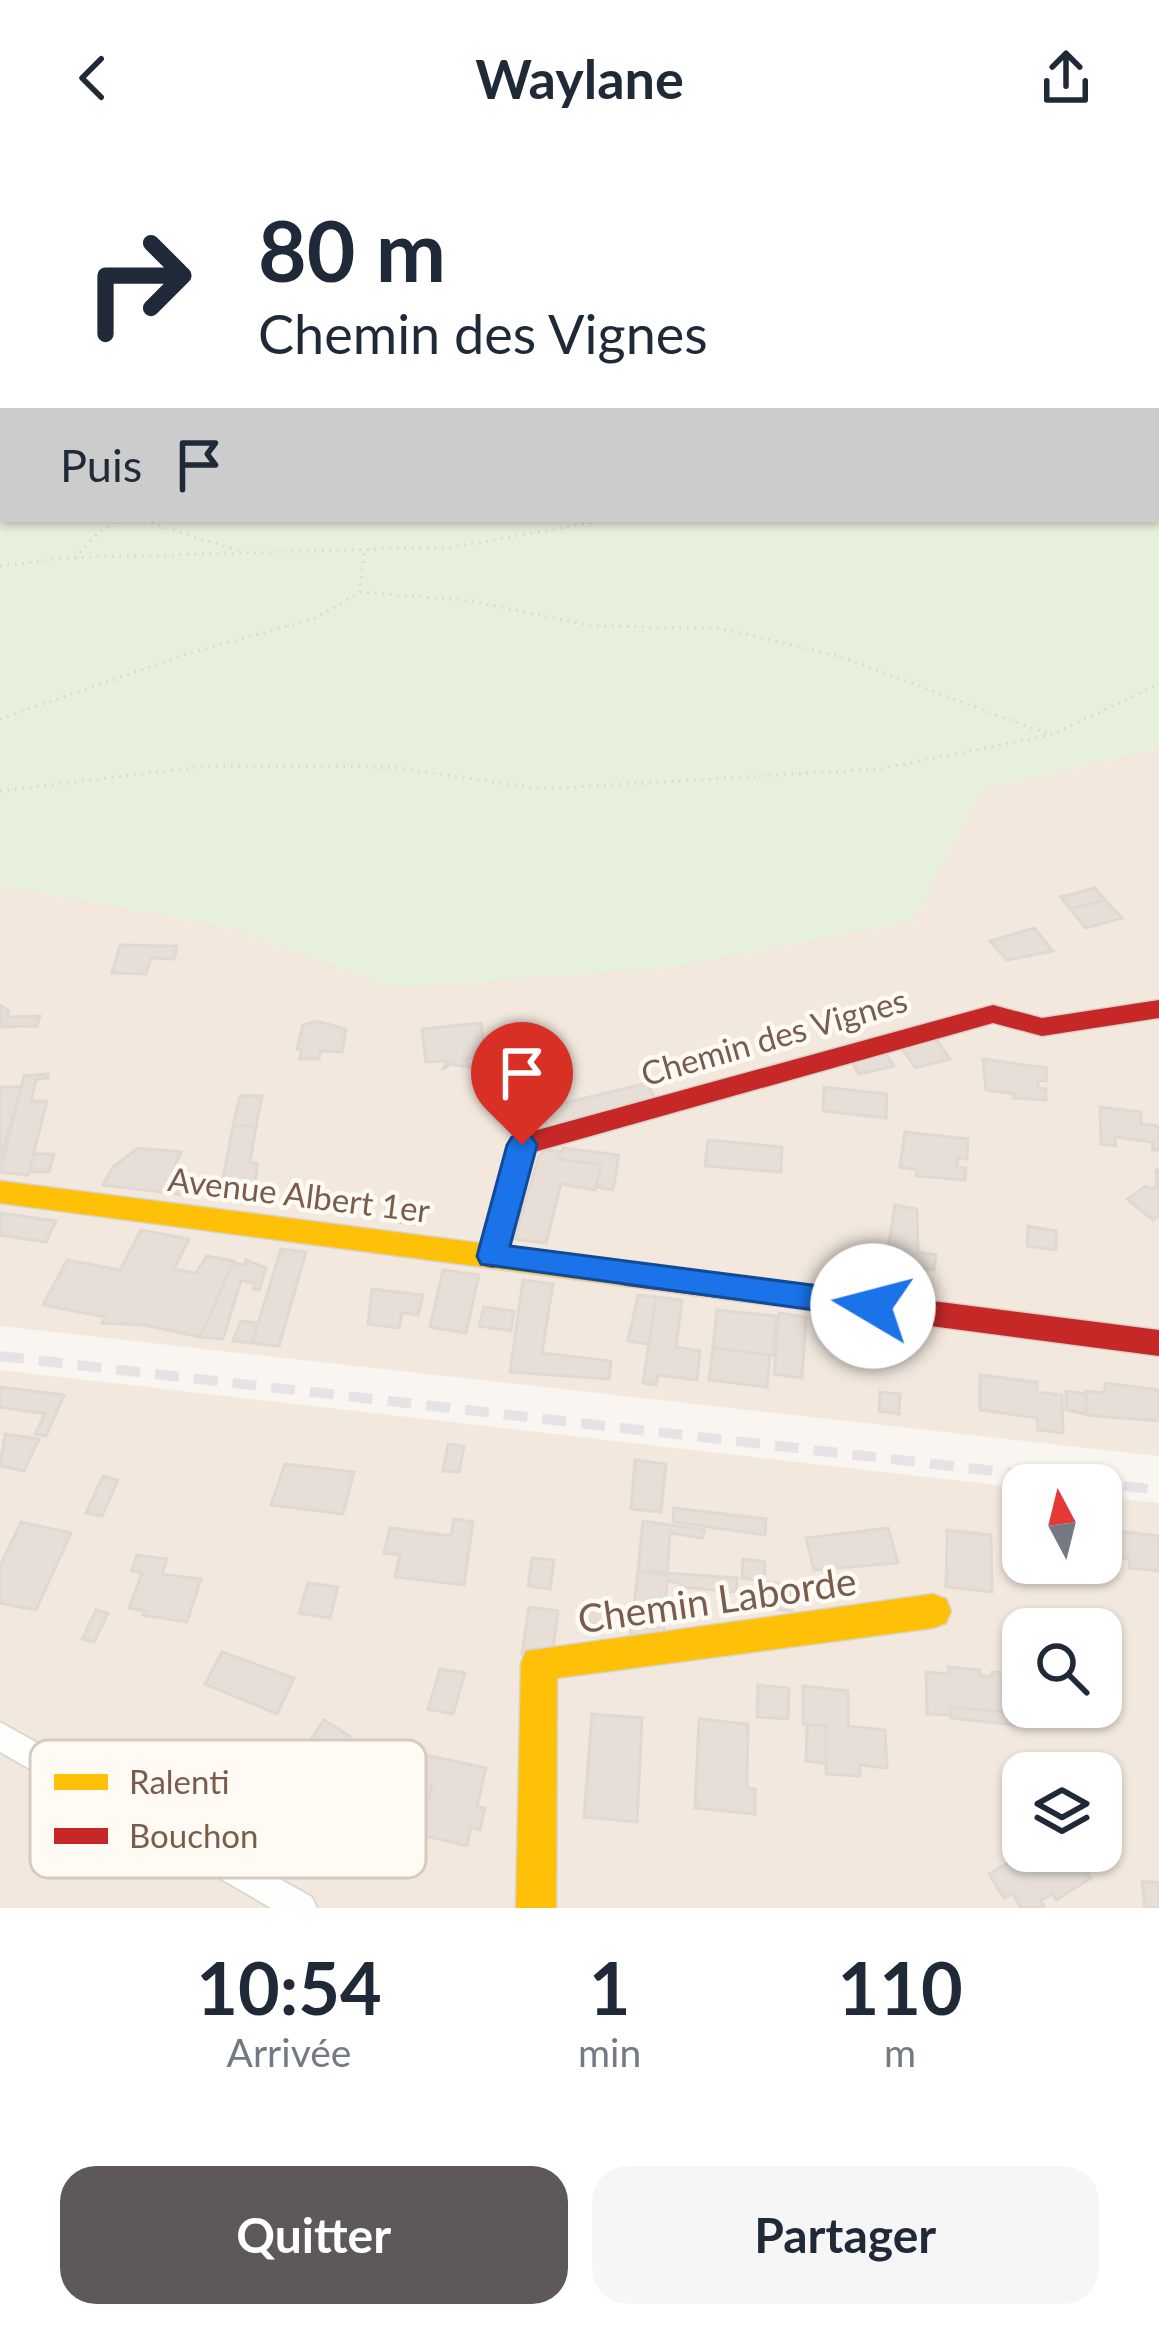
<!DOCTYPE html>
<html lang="fr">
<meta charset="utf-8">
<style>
:root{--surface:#fff;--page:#f6f6f7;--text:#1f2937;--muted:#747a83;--accent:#5c585b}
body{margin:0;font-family:Lato,sans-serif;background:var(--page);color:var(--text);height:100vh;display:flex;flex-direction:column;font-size:45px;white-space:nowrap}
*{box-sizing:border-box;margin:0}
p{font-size:39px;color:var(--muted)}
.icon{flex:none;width:66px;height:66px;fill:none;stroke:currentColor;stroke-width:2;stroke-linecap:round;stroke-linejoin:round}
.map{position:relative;height:1752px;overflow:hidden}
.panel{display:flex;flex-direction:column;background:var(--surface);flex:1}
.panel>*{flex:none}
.guide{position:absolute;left:0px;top:0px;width:1161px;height:366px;box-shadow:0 3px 9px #0004;background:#fff;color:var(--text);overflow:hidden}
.needle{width:78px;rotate:353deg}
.fabs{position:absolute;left:1002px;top:1308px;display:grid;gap:24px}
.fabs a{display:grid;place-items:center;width:120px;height:120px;border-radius:24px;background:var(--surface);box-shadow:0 3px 9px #0004;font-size:60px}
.pin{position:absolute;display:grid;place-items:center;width:102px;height:102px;color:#fff;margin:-123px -51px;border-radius:50% 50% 50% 0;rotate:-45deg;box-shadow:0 0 12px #0007}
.pin .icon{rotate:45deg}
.me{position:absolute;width:132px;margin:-66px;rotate:278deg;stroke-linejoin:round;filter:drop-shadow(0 0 9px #0008)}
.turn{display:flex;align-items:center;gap:42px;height:252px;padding:0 60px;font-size:54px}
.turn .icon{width:156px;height:156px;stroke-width:2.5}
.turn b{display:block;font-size:84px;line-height:102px}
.then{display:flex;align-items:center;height:114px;padding:0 60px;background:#0003;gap:24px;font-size:45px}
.eta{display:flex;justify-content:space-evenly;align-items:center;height:204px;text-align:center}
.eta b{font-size:72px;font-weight:700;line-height:84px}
.primary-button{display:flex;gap:24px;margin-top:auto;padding:24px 60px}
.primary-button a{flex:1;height:138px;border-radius:36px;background:var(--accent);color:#fff;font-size:48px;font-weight:700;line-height:138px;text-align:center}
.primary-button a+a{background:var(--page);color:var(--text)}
header{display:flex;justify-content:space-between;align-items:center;height:156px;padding:0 60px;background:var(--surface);font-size:54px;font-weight:700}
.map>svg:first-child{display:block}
.residential{fill:#f2e8de;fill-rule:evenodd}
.green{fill:#e7f0db}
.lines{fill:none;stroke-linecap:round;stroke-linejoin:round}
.river{fill:#d0e8ea;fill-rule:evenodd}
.building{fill:#e6ded7;stroke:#e2d8d2;stroke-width:3}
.street-casing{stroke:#d7d1cb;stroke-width:3}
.slow-casing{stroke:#d9d2cb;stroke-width:3}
.jam-casing{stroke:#d9d2cb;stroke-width:3}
.path{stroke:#dcd5d0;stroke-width:3;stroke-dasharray:1.5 6;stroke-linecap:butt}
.street{fill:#fefefd;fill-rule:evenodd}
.slow{fill:#ffc107;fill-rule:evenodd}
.jam{fill:#c62828;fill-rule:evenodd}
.rail{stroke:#e6e3e7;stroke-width:10;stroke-dasharray:24 15;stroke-linecap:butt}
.route{fill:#1a73e8;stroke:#114b97;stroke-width:3}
.labels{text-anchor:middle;stroke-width:9;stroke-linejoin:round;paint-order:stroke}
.street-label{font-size:33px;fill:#7a5c4d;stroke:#fffaf3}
.near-street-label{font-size:39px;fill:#7a5c4d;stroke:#fffaf3}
.key{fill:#fffaf3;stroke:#d7cbc1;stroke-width:3}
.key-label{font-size:33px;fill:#7a5c4d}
</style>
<header><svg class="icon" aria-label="back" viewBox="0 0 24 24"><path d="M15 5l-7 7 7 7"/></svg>Waylane<svg class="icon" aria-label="share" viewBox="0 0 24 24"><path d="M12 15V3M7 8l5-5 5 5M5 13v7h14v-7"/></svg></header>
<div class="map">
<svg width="1159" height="1752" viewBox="0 0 1159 1752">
<rect width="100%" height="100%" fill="#f9f5f0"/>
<path class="residential" d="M 1159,592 L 1159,1300 L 0,1170 L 0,729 L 235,773 L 395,832 L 662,812 L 913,765 L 981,634 Z
M 0,1214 L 1023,1332 L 1023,1407 L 1101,1407 L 1101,1341 L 1159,1347 L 1159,1752 L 0,1752 ZM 1023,1473 L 1101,1473 L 1101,1551 L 1023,1551 ZM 1023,1617 L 1101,1617 L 1101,1695 L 1023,1695 Z"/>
<path class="green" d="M 1159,56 L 1159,592 L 981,634 L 913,765 L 662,812 L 395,832 L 235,773 L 0,729 L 0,137 L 3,363 L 1158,363 Z"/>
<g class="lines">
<path class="river" d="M 890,0 L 922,0 L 924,3 L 892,3 Z
M 1093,0 L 1132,0 L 1134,3 L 1095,3 Z
M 1159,25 L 1159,41 L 1158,42 L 1158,26 Z
M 1158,61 L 1159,61 L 1159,77 L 1158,77 Z"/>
</g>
<path class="building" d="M 1095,732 L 1105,744 L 1070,753 L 1061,741 Z
M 1105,744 L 1122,762 L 1086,772 L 1070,753 Z
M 1034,772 L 1053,795 L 1007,804 L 990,785 Z
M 120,789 L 166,790 L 177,790 L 174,803 L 151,802 L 146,818 L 112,817 Z
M 0,849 L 9,855 L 7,861 L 40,860 L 37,870 L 2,871 Z
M 316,865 L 346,873 L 342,896 L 320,895 L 319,903 L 300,903 L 301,893 L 297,893 L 303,869 Z
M 481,867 L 486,901 L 464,903 L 472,912 L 451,908 L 442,914 L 448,905 L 426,906 L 422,873 Z
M 934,880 L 950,903 L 915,912 L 900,889 Z
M 885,896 L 894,910 L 859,918 L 851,904 Z
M 983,903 L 1047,912 L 1046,925 L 1038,924 L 1038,932 L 1046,933 L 1046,944 L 1013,942 L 1014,938 L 986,934 Z
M 48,918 L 48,922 L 36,924 L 31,945 L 46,945 L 46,949 L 28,1019 L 0,1016 L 24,920 Z
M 647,927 L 656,945 L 548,972 L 540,953 Z
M 1,931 L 21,931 L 0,1006 L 0,936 Z
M 824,931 L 887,938 L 886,962 L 823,955 Z
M 240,940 L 262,940 L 256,970 L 233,970 Z
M 1100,951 L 1141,956 L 1141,968 L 1159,970 L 1159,994 L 1153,994 L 1152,986 L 1115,981 L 1116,990 L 1101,988 Z
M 233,970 L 256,970 L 250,1007 L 257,1007 L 256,1021 L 249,1047 L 219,1043 Z
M 905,976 L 968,983 L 967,1003 L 958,1002 L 957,1011 L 966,1012 L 965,1024 L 916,1020 L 917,1014 L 900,1011 Z
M 708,984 L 782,991 L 781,1016 L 705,1010 Z
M 138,992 L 181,996 L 170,1021 L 200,1024 L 193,1040 L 103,1029 L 113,1011 Z
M 563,992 L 619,999 L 613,1034 L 596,1031 L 601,1009 L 560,1003 Z
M 545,994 L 562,996 L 560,1003 L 601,1009 L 595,1034 L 561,1028 L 546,1087 L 514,1083 L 539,1000 Z
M 34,998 L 54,998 L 49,1016 L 29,1016 Z
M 1156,1014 L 1159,1014 L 1159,1060 L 1153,1064 L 1127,1043 L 1146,1030 L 1151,1033 L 1157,1029 Z
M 386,1048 L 419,1052 L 420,1069 L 387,1065 Z
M 895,1049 L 917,1053 L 918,1096 L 936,1099 L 934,1114 L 886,1106 Z
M 1,1057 L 56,1065 L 46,1086 L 0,1079 Z
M 1028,1070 L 1056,1075 L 1056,1094 L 1027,1090 Z
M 141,1074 L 189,1083 L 174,1113 L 196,1117 L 207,1100 L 234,1105 L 200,1181 L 144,1169 L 102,1167 L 105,1161 L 43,1149 L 67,1104 L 120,1114 Z
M 281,1093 L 306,1096 L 279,1190 L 252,1187 Z
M 246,1104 L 266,1112 L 259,1134 L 253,1133 L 255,1127 L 241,1125 L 223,1183 L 200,1181 L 233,1107 L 246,1109 Z
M 443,1114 L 479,1119 L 466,1177 L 430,1171 Z
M 523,1124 L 553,1128 L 542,1197 L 611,1205 L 609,1223 L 510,1216 Z
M 372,1133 L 423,1139 L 418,1159 L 402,1157 L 399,1172 L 368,1168 Z
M 638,1139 L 656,1141 L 649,1188 L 628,1185 Z
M 656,1141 L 682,1144 L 676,1191 L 700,1195 L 697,1224 L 658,1219 L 656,1229 L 643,1227 Z
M 484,1151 L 514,1155 L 511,1175 L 479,1170 Z
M 717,1154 L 776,1160 L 773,1199 L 713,1192 Z
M 779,1157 L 806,1161 L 802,1222 L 774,1218 Z
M 241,1165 L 258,1167 L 252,1187 L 233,1185 Z
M 713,1192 L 770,1199 L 767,1231 L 709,1224 Z
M 980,1219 L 1037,1226 L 1037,1236 L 1062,1239 L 1063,1277 L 1038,1274 L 1037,1262 L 980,1254 Z
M 1105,1227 L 1159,1234 L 1159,1265 L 1086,1259 L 1086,1235 L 1105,1237 Z
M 0,1231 L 64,1239 L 46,1280 L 35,1278 L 45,1258 L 0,1251 Z
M 1066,1235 L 1086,1238 L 1086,1258 L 1066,1254 Z
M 880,1236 L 900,1238 L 899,1258 L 879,1255 Z
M 5,1278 L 39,1283 L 24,1315 L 0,1310 Z
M 448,1288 L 464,1290 L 459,1316 L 443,1315 Z
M 635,1304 L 666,1308 L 661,1356 L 631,1353 Z
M 285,1308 L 354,1316 L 343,1358 L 271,1349 Z
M 103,1320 L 118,1324 L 102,1360 L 86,1357 Z
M 674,1352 L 766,1363 L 765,1379 L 673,1366 Z
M 454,1363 L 473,1366 L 464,1429 L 395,1421 L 400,1399 L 384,1397 L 390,1372 L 451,1380 Z
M 643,1365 L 704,1374 L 703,1382 L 670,1377 L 667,1419 L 638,1415 Z
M 21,1366 L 71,1377 L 36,1454 L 0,1447 L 0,1410 Z
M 888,1372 L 898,1407 L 814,1414 L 806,1382 Z
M 1101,1373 L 1159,1380 L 1159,1415 L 1130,1412 L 1129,1403 L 1101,1400 Z
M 947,1374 L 991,1379 L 992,1436 L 946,1431 Z
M 137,1399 L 167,1403 L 162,1418 L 201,1423 L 187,1466 L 143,1459 L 145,1455 L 129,1452 L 142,1417 L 131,1415 Z
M 532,1402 L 554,1404 L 550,1433 L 528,1430 Z
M 743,1403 L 765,1406 L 764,1425 L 742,1422 Z
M 638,1415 L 737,1422 L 736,1436 L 680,1431 L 680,1427 L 667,1425 L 663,1486 L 629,1489 Z
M 767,1426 L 792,1429 L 792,1455 L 765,1452 Z
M 308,1427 L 338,1431 L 330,1462 L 299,1457 Z
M 584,1446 L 615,1450 L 612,1469 L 582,1466 Z
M 529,1451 L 558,1455 L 552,1501 L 522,1498 Z
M 96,1454 L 108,1457 L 94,1486 L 82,1483 Z
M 222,1496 L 294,1522 L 277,1558 L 205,1528 Z
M 948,1511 L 980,1514 L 980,1519 L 992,1521 L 992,1516 L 1011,1517 L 1014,1557 L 950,1551 L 951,1559 L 927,1558 L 926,1516 L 949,1518 Z
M 440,1513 L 465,1517 L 453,1558 L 428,1553 Z
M 758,1529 L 789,1532 L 788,1563 L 757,1561 Z
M 803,1530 L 848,1535 L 848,1570 L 885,1574 L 887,1612 L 860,1609 L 860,1620 L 826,1618 L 826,1570 L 803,1568 Z
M 950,1551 L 1014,1557 L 1015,1569 L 951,1562 Z
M 592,1558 L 642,1562 L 637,1666 L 584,1661 Z
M 699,1563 L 748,1568 L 747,1632 L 755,1633 L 755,1658 L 695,1652 Z
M 324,1564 L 351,1581 L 340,1596 L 381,1621 L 353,1664 L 299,1631 L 317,1605 L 302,1596 Z
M 807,1568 L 826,1570 L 826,1608 L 806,1605 Z
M 416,1597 L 486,1612 L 477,1651 L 485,1652 L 480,1674 L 471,1671 L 467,1690 L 417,1678 L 432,1630 L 408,1625 Z
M 408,1625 L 432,1630 L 426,1650 L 402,1644 Z
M 1028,1695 L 1073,1695 L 1091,1722 L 1056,1744 L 1052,1738 L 1041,1744 L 1044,1750 L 1039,1752 L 1021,1752 L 1013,1738 L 1004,1742 L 989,1718 Z
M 1142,1725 L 1159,1727 L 1159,1752 L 1145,1752 Z"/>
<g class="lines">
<defs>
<path id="street" d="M 0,1566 L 312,1741 L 317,1752 L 271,1752 L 0,1596 Z"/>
<path id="slow" d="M 0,1025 L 626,1106 L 637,1109 L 641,1118 L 637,1127 L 626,1130 L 0,1047 Z
M 933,1438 L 946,1443 L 951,1455 L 946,1467 L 933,1472 L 557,1522 L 556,1752 L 516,1752 L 521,1507 L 526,1495 Z"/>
<path id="jam" d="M 1158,45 L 1159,45 L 1159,53 L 1158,53 Z
M 1159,844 L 1159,862 L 1042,880 L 993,867 L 534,996 L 503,1109 L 492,1112 L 481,1109 L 477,1100 L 512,981 L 993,849 L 1042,862 Z
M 626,1106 L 1159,1174 L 1159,1200 L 626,1130 L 615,1127 L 611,1118 L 615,1109 Z"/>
</defs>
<use href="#street" class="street-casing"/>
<use href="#slow" class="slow-casing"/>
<use href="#jam" class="jam-casing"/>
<path class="path" d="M 137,363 L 241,395
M 75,402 L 98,377 L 120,363
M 0,410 L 65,402 L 453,391 L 612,363
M 360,436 L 472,445 L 593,470 L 718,472 L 839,500 L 1048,578
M 0,563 L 189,497 L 314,463 L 360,436 L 364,395
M 0,635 L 207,610 L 391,611 L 542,633 L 879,613 L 1051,579 L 1159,528"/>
<use href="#street" class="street"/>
<use href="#slow" class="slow"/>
<use href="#jam" class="jam"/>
<path class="rail" d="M 0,1200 L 1159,1334"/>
</g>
<path class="route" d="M 522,978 L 532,981 L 537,989 L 510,1090 L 873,1137 L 884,1141 L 888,1150 L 884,1159 L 873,1162 L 481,1108 L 477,1100 L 507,989 L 512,981 Z"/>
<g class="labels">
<g class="street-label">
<text transform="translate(774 881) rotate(-16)" y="12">Chemin des Vignes</text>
<text transform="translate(299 1039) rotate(7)" y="12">Avenue Albert 1er</text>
</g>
<g class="near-street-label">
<text transform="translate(717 1444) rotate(-8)" y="14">Chemin Laborde</text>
</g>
</g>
<rect x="30" y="1584" width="396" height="138" rx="18" class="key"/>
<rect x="54" y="1618" width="54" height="16" fill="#ffc107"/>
<rect x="54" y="1672" width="54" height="16" fill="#c62828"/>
<g class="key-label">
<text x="129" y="1638">Ralenti</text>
<text x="129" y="1692">Bouchon</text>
</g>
</svg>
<div class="fabs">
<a><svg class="needle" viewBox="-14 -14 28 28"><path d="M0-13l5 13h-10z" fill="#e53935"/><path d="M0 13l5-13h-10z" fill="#747a83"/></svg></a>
<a><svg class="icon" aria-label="search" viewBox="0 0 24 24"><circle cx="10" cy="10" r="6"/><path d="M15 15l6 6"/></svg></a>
<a><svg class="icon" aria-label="layers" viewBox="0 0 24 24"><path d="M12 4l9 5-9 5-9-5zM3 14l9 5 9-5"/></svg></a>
</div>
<div class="pin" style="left:522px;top:989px;background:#d93025"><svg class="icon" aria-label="arrive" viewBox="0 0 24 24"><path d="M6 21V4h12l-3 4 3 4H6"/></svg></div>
<svg class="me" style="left:873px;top:1150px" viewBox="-20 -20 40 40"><circle r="19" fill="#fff"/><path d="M0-13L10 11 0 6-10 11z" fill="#1a73e8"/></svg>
<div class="guide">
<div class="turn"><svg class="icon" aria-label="right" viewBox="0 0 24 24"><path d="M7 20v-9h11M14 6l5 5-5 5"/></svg><div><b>80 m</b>Chemin des Vignes</div></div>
<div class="then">Puis<svg class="icon" aria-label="arrive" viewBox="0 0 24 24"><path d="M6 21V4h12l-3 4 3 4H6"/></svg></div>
</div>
</div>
<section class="panel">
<div class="eta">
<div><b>10:54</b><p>Arrivée</p></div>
<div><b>1</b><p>min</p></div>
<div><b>110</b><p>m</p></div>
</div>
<div class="primary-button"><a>Quitter</a><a>Partager</a></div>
</section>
